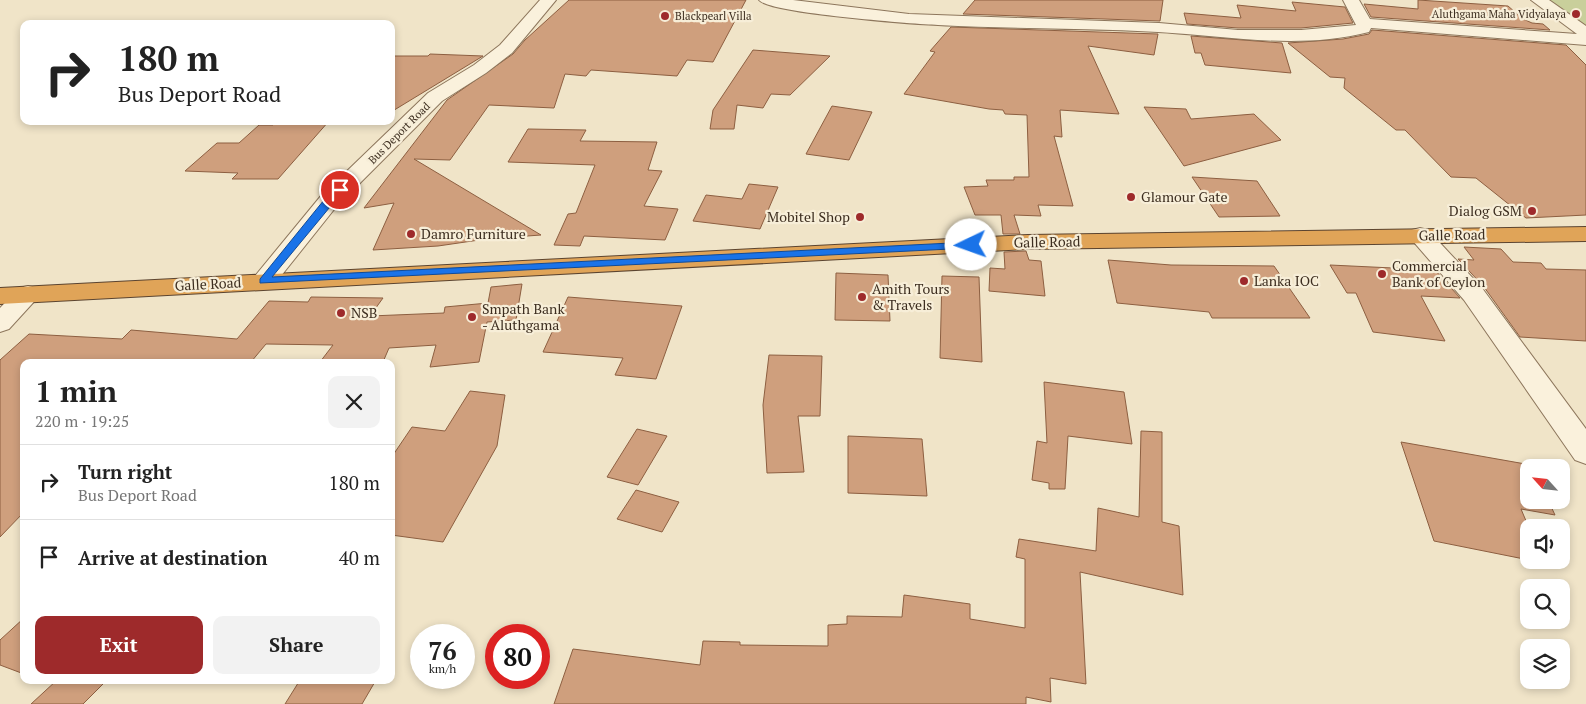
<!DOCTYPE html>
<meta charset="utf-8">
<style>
:root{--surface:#fff;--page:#f2f2f2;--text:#222;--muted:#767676;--line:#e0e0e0;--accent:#9e2a2b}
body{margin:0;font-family:"PT Serif",serif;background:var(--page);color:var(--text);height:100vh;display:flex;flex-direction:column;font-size:19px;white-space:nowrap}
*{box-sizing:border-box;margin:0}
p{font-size:16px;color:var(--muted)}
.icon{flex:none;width:28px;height:28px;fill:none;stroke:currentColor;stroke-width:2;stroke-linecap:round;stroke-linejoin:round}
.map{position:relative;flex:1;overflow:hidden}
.side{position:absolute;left:20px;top:359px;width:375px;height:325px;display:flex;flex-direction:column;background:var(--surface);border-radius:10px;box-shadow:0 2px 8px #0003}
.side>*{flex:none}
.hud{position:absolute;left:20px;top:20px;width:375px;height:105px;border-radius:10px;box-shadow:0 2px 8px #0003;background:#fff;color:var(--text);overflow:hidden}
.needle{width:32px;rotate:297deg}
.buttons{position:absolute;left:1520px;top:459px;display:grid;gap:10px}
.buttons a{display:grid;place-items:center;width:50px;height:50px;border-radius:10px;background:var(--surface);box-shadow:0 2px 8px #0003;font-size:25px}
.speed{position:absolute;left:410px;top:624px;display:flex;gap:10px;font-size:25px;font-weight:700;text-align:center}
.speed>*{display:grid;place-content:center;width:65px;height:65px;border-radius:50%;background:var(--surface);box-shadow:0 2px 8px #0003;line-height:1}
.speed small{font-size:12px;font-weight:400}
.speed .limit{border:8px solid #d22;background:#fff;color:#111}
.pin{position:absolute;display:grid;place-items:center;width:42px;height:42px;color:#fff;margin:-21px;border:2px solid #fff;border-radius:50%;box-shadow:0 1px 5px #0007}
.me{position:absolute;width:55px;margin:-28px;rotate:267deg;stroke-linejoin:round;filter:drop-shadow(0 0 4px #0008)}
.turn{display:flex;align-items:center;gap:18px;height:105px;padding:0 15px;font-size:22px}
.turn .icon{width:65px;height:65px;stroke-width:2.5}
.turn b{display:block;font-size:35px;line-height:42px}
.round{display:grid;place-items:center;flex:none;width:52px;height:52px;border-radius:10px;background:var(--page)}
.overview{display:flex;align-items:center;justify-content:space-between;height:85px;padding:0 15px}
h1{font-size:30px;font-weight:800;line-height:38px}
.button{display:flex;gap:10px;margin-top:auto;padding:10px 15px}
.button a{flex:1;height:58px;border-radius:10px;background:var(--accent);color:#fff;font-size:20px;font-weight:800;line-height:58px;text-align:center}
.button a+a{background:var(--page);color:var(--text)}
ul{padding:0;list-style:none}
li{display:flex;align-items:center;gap:15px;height:75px;padding:0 15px;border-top:1px solid var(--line)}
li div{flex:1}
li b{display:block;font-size:19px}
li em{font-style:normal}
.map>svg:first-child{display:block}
.green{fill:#c9cf9b}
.building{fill:#cf9f7d;stroke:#8d5f41}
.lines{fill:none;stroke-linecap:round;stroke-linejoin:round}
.street-casing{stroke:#8d765c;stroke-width:2}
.highway-casing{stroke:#5b4430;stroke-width:2}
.street{fill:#faf1dc;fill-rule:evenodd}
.highway{fill:#e0a458;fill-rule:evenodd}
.route{fill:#1a73e8;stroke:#114b97}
.poi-dot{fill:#9e2a2b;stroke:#f7eed8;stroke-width:2}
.labels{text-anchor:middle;stroke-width:4.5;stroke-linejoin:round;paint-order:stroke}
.far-poi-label{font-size:11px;fill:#3d2e20;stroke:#f7eed8;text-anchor:end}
.far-street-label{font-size:11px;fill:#3d2e20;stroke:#f7eed8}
.poi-label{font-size:14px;fill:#3d2e20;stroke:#f7eed8;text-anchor:start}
.street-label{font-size:14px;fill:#3d2e20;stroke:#f7eed8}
</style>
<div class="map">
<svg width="1586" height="704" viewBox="0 0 1586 704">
<rect width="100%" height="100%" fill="#f0e4c8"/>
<path class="green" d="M 1545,0 L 1586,0 L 1586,29 Z"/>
<path class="building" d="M 569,0 L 746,0 L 713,62 L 687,60 L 677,76 L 591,70 L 586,76 L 565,74 L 554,108 L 489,105 L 450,160 L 414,159 L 541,235 L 486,239 L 438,246 L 373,250 L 394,203 L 364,208 L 447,100 L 513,54 L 525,40 Z
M 975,0 L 1163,0 L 1160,21 L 963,14 Z
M 1418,0 L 1508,6 L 1523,19 L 1532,23 L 1543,24 L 1550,30 L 1371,17 L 1364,4 L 1418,9 Z
M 1292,2 L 1345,7 L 1353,23 L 1301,28 L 1238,28 L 1187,24 L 1184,13 L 1241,18 L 1237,5 L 1296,11 Z
M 951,27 L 1158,34 L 1154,55 L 1088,46 L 1119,114 L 1060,110 L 1062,137 L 1054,136 L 1073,206 L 1038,205 L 1041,216 L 1014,215 L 1020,234 L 1003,234 L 1001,215 L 975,215 L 964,187 L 988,186 L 986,180 L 1014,180 L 1014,177 L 1029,177 L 1027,115 L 1005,114 L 1003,110 L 989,109 L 904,94 L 935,52 L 930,51 Z
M 1372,30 L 1566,45 L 1586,65 L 1586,215 L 1526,218 L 1476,178 L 1451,177 L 1405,130 L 1396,130 L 1344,88 L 1345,78 L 1330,77 L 1288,43 L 1343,39 L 1369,34 Z
M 1191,36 L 1282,43 L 1291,73 L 1205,65 L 1201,53 L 1195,53 Z
M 753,50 L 830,56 L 790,95 L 771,94 L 763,108 L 737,105 L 734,129 L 710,129 L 713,110 Z
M 430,54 L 483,56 L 391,112 L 391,56 L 428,56 Z
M 832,106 L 872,112 L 849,160 L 806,154 Z
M 1144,107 L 1186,109 L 1191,119 L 1254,114 L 1281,140 L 1184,166 Z
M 274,121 L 329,121 L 278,179 L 232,179 L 238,173 L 185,171 L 217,143 L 239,143 L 259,125 L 273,125 Z
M 528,129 L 586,130 L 580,141 L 657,142 L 648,170 L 662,171 L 644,206 L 678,209 L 665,240 L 584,236 L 580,246 L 554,245 L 568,214 L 576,213 L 595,165 L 508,162 Z
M 1192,177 L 1257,181 L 1280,216 L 1219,217 Z
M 749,184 L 778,187 L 760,229 L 693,221 L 706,195 L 742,199 Z
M 1464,247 L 1501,249 L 1513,262 L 1541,263 L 1546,269 L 1586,270 L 1586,341 L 1520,337 L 1484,287 L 1458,259 L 1474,260 Z
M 1026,251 L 1029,260 L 1041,261 L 1045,296 L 989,291 L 990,268 L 1005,269 L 1004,252 Z
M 1108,260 L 1171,265 L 1274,266 L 1310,318 L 1212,318 L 1209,312 L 1117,303 Z
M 1330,265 L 1435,270 L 1460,298 L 1421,296 L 1445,341 L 1373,332 L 1356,293 L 1347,293 Z
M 836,273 L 888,275 L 890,321 L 835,320 Z
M 942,276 L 979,277 L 982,362 L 940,358 Z
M 522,284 L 516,320 L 487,322 L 479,362 L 430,367 L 436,345 L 389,348 L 383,362 L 320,362 L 333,345 L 266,344 L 251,362 L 24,362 L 24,512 L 0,537 L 0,360 L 29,334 L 122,339 L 131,330 L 237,339 L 269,301 L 308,302 L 311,297 L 383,298 L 370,316 L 444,313 L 445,307 L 488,303 L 491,287 Z
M 568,297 L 682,306 L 656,379 L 615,375 L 623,358 L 543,352 Z
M 769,355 L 822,356 L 820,416 L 798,416 L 804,472 L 767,473 L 763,405 Z
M 1044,382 L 1124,392 L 1132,444 L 1068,436 L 1065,489 L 1049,489 L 1049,483 L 1032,480 L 1037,441 L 1047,443 Z
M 470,391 L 505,395 L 497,446 L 443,542 L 391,535 L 391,458 L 412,427 L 445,431 Z
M 637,429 L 667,436 L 638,485 L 607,477 Z
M 1141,431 L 1162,432 L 1162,522 L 1179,526 L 1183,595 L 1080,572 L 1086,684 L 1050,678 L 1051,702 L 1026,697 L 1026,704 L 554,704 L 573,649 L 700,665 L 703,641 L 740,642 L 740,645 L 828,646 L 828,625 L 847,624 L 847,616 L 902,617 L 904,595 L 970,604 L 970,619 L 1025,628 L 1025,559 L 1016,557 L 1019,539 L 1096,551 L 1098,508 L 1139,517 Z
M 848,436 L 922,439 L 927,496 L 848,493 Z
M 1401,442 L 1531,465 L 1533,468 L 1529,468 L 1529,500 L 1548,500 L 1555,515 L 1521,509 L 1529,528 L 1529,560 L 1434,541 Z
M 636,490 L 679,502 L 662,532 L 617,519 Z
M 24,618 L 24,674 L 0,665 L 0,640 Z
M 57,680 L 107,680 L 83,704 L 31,704 Z
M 300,680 L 376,680 L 362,704 L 285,704 Z"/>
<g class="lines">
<defs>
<path id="street" d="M 540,0 L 556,0 L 512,53 L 486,73 L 442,101 L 336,207 L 273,286 L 264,289 L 255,286 L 251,281 L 255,276 L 320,197 L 428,93 L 474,65 L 500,45 Z
M 759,0 L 793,0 L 909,14 L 1159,23 L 1238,30 L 1301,30 L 1356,25 L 1343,0 L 1359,0 L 1370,19 L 1577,34 L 1531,0 L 1549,0 L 1586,26 L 1586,45 L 1371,28 L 1369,32 C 1299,50 1227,36 1158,32 C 1084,28 1011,29 938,25 C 914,24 768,13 759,0 Z
M 1420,228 L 1428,230 L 1482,288 L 1586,429 L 1586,464 L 1575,460 L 1464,300 L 1412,240 L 1408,235 L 1412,230 Z
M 28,286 L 37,288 L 41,294 L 9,329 L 0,332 L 0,308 L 19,288 Z"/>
<path id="highway" d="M 1586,227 L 1586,241 L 1028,249 L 0,304 L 0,288 L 1028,235 Z"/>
</defs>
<use href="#street" class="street-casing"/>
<use href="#highway" class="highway-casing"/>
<use href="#street" class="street"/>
<use href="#highway" class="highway"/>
</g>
<path class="route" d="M 337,189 L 344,190 L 272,277 L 971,242 L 976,245 L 971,248 L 260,283 L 260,279 L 324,200 Z"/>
<g class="poi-dot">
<circle cx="1576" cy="14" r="5"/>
<circle cx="665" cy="16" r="5"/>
<circle cx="1131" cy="197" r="5"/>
<circle cx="1532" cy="211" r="5"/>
<circle cx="860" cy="217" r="5"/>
<circle cx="411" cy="234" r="5"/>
<circle cx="1382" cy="274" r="5"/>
<circle cx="1244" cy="281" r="5"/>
<circle cx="862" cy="297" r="5"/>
<circle cx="341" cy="313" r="5"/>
<circle cx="472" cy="317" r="5"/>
</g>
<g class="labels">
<g class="far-poi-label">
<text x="1566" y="18">Aluthgama Maha Vidyalaya</text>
<text x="675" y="20" text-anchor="start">Blackpearl Villa</text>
</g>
<g class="far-street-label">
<text transform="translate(399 133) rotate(-45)" y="4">Bus Deport Road</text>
</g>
<g class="poi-label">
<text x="1141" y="202">Glamour Gate</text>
<text x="1522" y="216" text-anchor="end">Dialog GSM</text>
<text x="850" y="222" text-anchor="end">Mobitel Shop</text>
<text x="421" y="239">Damro Furniture</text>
<text x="1392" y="271">Commercial<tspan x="1392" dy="16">Bank of Ceylon</tspan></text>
<text x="1254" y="286">Lanka IOC</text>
<text x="872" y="294">Amith Tours<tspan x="872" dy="16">&amp; Travels</tspan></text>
<text x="482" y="314">Smpath Bank<tspan x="482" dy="16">- Aluthgama</tspan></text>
<text x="351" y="318">NSB</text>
</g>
<g class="street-label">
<text transform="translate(1452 235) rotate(-1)" y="5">Galle Road</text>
<text transform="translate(1047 242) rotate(-1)" y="5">Galle Road</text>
<text transform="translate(208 284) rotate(-3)" y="5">Galle Road</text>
</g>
</g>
</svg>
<div class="buttons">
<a><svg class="needle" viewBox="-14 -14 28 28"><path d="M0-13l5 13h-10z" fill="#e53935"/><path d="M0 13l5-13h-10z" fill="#767676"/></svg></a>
<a><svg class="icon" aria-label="sound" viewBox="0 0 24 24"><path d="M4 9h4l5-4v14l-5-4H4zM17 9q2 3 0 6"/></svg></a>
<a><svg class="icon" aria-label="search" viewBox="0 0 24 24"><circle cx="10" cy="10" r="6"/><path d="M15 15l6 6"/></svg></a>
<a><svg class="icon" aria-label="layers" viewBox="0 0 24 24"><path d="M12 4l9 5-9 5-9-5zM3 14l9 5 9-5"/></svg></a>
</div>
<div class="speed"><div>76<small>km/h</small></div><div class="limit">80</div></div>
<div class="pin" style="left:340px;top:190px;background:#d93025"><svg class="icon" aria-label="arrive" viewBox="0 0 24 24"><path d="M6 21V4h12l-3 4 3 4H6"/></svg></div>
<svg class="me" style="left:971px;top:245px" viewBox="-20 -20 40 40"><circle r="19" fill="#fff"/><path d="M0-13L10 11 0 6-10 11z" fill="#1a73e8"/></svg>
<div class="hud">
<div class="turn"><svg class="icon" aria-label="right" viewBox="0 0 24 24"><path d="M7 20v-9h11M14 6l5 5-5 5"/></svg><div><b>180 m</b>Bus Deport Road</div></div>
</div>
<section class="side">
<div class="overview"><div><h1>1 min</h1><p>220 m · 19:25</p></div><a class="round"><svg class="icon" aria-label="close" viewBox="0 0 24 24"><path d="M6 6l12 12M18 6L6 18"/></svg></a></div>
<ul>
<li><svg class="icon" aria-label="right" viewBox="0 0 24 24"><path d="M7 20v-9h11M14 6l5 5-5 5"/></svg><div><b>Turn right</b><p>Bus Deport Road</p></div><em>180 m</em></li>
<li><svg class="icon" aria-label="arrive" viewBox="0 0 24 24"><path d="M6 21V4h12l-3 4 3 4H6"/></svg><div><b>Arrive at destination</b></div><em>40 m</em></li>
</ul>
<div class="button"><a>Exit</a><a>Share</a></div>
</section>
</div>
